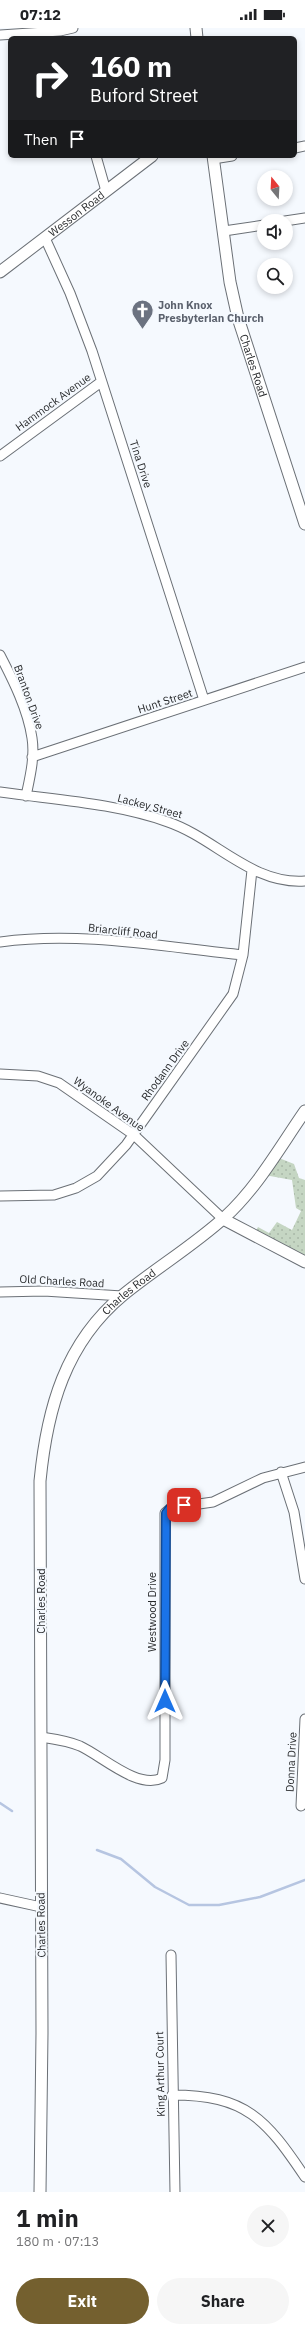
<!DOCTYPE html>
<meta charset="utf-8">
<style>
:root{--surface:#fff;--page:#f6f6f6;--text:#202124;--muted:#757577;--accent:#74602f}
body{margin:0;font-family:"IBM Plex Sans",sans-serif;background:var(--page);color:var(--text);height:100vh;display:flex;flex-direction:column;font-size:15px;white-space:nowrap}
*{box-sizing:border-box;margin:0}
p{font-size:13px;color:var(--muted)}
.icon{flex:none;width:22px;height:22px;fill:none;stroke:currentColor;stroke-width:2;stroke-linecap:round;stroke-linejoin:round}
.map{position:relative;height:2164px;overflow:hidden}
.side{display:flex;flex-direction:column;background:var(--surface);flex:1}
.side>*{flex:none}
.top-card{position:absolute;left:8px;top:8px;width:289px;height:122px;border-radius:6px;box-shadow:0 2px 6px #0003;background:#202124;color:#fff;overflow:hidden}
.needle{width:26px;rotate:342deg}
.tools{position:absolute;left:257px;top:142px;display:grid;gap:8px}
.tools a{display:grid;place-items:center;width:36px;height:36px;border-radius:50%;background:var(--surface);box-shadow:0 2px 6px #0003;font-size:20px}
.pin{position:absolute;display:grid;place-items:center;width:34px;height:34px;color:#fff;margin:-17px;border-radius:8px;box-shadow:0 2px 6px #0006}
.me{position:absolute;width:44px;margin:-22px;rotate:0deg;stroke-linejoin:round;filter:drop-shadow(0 0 3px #0008)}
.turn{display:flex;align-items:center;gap:14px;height:84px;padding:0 16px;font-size:18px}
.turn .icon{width:52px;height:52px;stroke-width:2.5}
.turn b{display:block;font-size:28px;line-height:34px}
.then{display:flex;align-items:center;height:38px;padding:0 16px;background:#0003;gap:8px;font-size:15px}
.round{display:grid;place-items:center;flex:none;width:42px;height:42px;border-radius:21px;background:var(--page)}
.headline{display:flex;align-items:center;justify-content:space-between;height:68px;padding:0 16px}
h1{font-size:24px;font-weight:800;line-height:30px}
.primary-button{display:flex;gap:8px;margin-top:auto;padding:8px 16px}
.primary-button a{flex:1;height:46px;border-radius:24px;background:var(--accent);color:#fff;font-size:16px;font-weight:800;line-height:46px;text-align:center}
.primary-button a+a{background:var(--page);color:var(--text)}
.status{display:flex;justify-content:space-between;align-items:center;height:28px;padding:0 20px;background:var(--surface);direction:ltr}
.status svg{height:11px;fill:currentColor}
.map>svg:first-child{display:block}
.grass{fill:url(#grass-dots)}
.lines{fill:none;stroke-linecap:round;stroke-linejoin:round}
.stream{stroke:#b6c5e1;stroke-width:2.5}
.minor-casing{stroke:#6b7076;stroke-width:11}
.tertiary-casing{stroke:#6b7076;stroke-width:13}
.minor{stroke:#fff;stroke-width:9}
.tertiary{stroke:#fff;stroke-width:11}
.route-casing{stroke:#114b97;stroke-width:10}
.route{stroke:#1a73e8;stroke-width:7}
.labels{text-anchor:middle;stroke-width:4;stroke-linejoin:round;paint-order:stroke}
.street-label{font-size:11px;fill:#282a2c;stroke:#f5f9fe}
.worship-label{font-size:11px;font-weight:bold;fill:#5b616d;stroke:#f5f9fe;text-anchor:start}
</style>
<div class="status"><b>07:12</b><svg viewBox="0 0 49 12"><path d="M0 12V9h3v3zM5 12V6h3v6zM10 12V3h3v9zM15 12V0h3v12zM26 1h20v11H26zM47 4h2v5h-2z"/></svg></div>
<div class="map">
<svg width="305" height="2164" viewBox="0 0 305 2164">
<defs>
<pattern id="grass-dots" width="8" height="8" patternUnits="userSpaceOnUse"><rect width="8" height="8" fill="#c5d6c3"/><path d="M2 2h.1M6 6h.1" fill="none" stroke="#a9b8a8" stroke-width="1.8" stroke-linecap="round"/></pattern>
</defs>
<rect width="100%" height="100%" fill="#f5f9fe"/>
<path class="grass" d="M 274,1128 L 294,1136 L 299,1150 L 305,1152 L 305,1234 L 253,1208 L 258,1199 L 269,1205 L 277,1194 L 292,1202 L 301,1183 L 296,1180 L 292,1152 L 270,1148 L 265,1149 Z"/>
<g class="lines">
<path class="stream" d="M 0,1775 L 12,1783
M 97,1822 L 121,1831 L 155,1859 L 189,1877 L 219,1877 L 260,1869 L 305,1852"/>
<defs>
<path id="minor" d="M 0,7 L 60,3 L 73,0
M 295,120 L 305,118
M 96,128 L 106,163
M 213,131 L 232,128
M 285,193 L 305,190
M 224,203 L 264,197
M 45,210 L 70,265 L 92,323 L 204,672
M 0,428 L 101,354
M 0,627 C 13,652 28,682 32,710 C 35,729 30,749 26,768
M 32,729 L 305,639
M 0,764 C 56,772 115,775 168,794 C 215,810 252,857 305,853
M 0,914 C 81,903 163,919 243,927
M 0,1046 L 38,1048 L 59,1055 L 72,1064 L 134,1107 L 223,1191
M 0,1168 L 54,1167 L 76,1160 L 97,1148 L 126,1117 L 233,966 L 243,927 L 252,842
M 0,1264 L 44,1263 L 122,1268
M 281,1444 L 294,1484 L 305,1551
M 41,1709 C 55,1711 68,1713 80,1718 C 102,1728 138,1762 162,1750 L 165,1732 L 165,1485 L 171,1480 L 213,1474 L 263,1450 L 305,1439
M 301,1778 L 305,1691
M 0,1870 L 41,1879
M 171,1927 L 175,2164
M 172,2067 C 246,2067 266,2091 305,2149"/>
<g id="tertiary">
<path d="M 196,0 L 197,10"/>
<path id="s1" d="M 213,128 L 230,254 L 238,290 L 305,496"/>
<path id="s2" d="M 0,244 L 152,128"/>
<path d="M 223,1191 L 305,1234"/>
<path id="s3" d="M 40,2164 L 42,2005 L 40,1453 C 47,1381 65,1315 123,1267 C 156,1240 193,1218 225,1189 C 257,1160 280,1119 305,1083"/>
</g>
</defs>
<use href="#minor" class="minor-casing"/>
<use href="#tertiary" class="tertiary-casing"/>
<use href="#minor" class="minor"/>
<use href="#tertiary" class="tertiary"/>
</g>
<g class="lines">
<defs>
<path id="route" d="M 165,1673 L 166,1485 L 170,1480 L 184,1477"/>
</defs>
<use href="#route" class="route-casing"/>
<use href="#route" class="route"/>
</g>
<defs>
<symbol id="church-pin" viewBox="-11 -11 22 30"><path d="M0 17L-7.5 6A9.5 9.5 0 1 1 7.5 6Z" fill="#6b7280" stroke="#f5f9fe"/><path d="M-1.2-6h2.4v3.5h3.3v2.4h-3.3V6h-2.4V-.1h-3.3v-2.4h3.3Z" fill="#fff"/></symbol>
</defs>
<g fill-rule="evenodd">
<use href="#church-pin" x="130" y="270" width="25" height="34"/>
</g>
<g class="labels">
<g class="street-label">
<text dy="4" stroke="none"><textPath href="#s2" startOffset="96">Wesson Road</textPath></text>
<text dy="4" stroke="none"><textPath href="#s1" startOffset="214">Charles Road</textPath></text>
<text transform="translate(53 374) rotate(-36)" y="4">Hammock Avenue</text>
<text transform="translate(141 436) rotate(72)" y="4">Tina Drive</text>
<text transform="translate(29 669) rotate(70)" y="4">Branton Drive</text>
<text transform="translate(165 673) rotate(-18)" y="4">Hunt Street</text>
<text transform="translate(150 778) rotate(15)" y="4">Lackey Street</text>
<text transform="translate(123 903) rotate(6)" y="4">Briarcliff Road</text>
<text transform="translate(165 1042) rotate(-54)" y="4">Rhodann Drive</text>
<text transform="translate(109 1076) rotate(36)" y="4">Wyanoke Avenue</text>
<text transform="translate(62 1253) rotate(3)" y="4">Old Charles Road</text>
<text dy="4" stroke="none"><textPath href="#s3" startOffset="927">Charles Road</textPath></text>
<text transform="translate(41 1573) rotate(-90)" y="4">Charles Road</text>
<text transform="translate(152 1584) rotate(-90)" y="4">Westwood Drive</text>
<text transform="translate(291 1734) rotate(-87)" y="4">Donna Drive</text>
<text transform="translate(41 1897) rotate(-91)" y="4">Charles Road</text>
<text transform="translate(160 2046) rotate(-91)" y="4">King Arthur Court</text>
</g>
<g class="worship-label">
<text x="158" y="281">John Knox<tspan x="158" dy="13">Presbyterian Church</tspan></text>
</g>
</g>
</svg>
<div class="tools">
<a><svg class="needle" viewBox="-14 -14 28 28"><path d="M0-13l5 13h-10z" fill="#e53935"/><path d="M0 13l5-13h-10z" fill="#757577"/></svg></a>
<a><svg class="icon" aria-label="sound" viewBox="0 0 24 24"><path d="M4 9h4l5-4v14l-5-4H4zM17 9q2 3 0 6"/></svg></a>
<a><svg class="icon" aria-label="search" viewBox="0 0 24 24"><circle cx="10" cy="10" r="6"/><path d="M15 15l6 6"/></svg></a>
</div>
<div class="pin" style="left:184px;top:1477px;background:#d93025"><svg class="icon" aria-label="arrive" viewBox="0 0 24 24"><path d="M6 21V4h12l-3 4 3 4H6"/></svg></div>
<svg class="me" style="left:165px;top:1673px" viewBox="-20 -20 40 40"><path d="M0-17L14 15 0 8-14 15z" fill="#1a73e8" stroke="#fff" stroke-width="4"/></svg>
<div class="top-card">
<div class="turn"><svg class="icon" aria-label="right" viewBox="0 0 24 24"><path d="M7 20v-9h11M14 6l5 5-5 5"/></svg><div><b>160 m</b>Buford Street</div></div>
<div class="then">Then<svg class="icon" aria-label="arrive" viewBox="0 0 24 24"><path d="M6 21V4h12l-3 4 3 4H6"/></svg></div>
</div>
</div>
<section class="side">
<div class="headline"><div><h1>1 min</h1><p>180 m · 07:13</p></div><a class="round"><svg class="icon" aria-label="close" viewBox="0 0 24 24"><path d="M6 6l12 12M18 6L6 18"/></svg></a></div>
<div class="primary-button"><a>Exit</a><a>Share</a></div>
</section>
